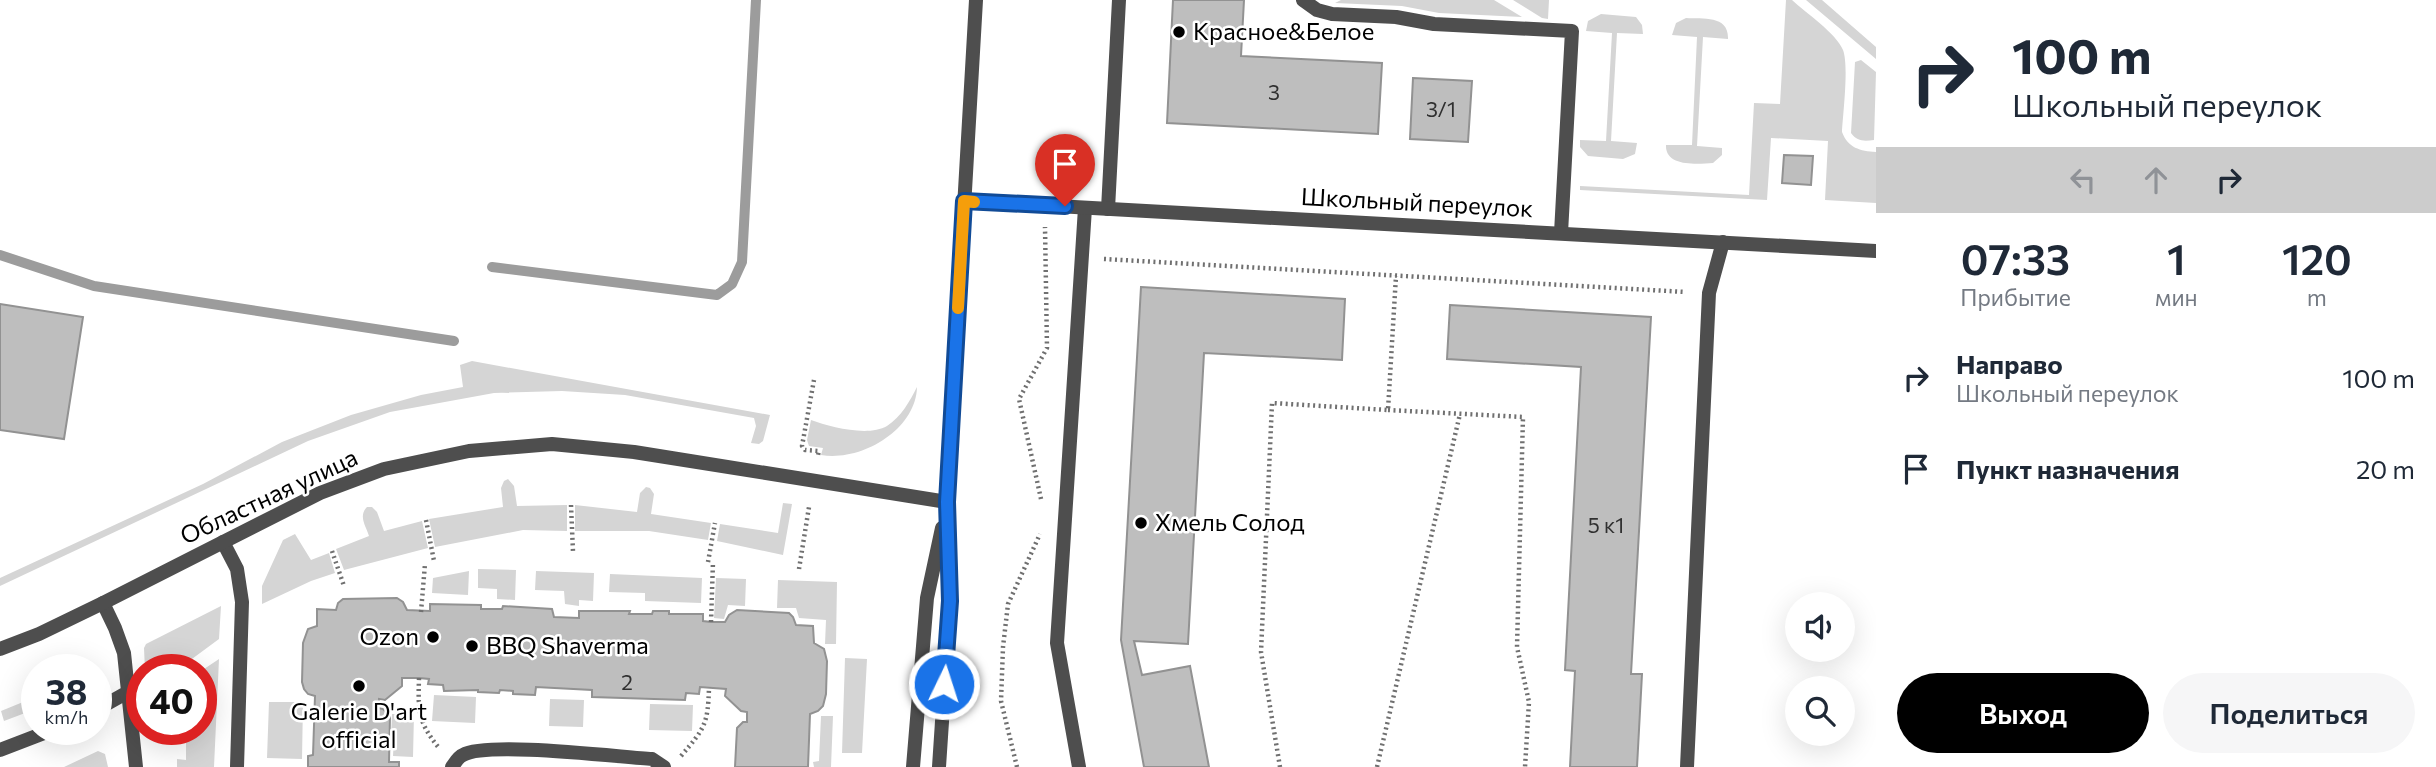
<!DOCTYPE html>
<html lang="ru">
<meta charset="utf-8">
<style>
:root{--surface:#fff;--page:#f6f6f7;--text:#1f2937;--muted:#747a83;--accent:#000}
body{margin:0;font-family:Commissioner,sans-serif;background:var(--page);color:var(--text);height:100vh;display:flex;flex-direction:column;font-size:26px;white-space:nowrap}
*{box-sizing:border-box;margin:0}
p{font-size:23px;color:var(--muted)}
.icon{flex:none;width:38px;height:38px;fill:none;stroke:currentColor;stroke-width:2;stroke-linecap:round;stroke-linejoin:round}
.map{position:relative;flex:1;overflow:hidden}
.side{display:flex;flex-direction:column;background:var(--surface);width:560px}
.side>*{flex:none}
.hud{background:#fff;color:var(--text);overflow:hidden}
.buttons{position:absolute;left:1785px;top:592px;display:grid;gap:14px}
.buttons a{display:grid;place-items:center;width:70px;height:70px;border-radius:50%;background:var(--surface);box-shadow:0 7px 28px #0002;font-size:35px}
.speed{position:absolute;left:21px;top:654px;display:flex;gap:14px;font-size:35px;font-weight:700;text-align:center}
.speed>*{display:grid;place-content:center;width:91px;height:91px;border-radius:50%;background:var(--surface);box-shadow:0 7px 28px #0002;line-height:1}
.speed small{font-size:18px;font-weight:400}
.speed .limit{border:10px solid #d22;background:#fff;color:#111}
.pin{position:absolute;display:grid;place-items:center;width:60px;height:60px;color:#fff;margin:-72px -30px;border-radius:50% 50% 50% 0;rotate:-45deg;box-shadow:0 0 7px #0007}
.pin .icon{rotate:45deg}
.me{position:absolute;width:77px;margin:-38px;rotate:4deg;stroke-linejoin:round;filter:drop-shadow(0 0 5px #0008)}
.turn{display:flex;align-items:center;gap:24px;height:147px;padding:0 21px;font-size:32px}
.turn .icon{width:91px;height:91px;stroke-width:2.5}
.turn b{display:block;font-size:49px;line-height:60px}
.lanes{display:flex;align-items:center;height:66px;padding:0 21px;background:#0003;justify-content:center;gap:35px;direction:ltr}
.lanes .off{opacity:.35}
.eta{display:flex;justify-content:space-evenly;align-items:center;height:119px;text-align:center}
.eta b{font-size:42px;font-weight:600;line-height:49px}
.primary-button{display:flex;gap:14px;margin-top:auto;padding:14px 21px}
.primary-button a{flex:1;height:80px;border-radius:42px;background:var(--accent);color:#fff;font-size:28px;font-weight:600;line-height:80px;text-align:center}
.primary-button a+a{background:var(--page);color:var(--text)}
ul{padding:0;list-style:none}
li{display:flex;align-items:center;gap:21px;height:91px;padding:0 21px}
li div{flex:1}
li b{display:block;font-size:26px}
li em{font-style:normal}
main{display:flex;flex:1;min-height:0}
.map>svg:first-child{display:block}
.green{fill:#d5d5d5}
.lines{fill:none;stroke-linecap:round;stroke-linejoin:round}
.stream{stroke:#9c9c9c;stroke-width:10}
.building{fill:#bebebe;stroke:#929292;stroke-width:2}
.path{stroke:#707070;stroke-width:4.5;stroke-dasharray:2 3.5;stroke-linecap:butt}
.service{stroke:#4e4e4e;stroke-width:14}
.minor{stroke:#4e4e4e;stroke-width:14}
.tertiary{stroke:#4e4e4e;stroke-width:14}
.route-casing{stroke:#114b97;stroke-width:18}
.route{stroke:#1a73e8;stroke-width:12}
.slow{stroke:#f59e0b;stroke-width:12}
.poi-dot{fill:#000;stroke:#fff;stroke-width:2.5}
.labels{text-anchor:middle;stroke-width:5;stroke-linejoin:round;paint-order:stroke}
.number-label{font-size:21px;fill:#303030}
.poi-label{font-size:24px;fill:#000;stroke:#fff;text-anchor:start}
.street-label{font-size:24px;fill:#000;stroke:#fff}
</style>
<main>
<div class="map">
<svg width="1876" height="767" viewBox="0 0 1876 767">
<rect width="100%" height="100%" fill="#fff"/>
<path class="green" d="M 1341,0 L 1494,0 L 1522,17 L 1439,13 L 1402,6 L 1335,3 Z
M 1513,0 L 1549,0 L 1548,19 L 1542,18 Z
M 1786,0 L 1792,0 C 1806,13 1836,33 1843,50 C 1849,66 1843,113 1842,132 C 1848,148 1860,151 1876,152 L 1876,203 L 1825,200 L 1828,141 L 1771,138 L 1767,200 L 1580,190 L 1580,186 L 1749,195 L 1754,103 L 1780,104 Z
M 1806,0 L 1822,0 L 1876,47 L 1876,59 Z
M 1601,14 L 1636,17 L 1642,25 L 1643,34 L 1617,33 L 1611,141 L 1637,143 L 1635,154 L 1623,159 L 1588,156 L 1580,147 L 1580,140 L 1606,141 L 1612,33 L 1586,31 L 1588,21 Z
M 1686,18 C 1703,19 1729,15 1728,39 L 1703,37 L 1697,146 L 1722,148 L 1722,155 L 1713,163 C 1697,164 1665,167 1666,145 L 1692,145 L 1697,37 L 1672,35 L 1676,23 Z
M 1861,60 L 1876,72 L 1874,140 C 1865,141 1857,142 1851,133 L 1855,62 Z
M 472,361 L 770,415 L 763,441 L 759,444 L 751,443 L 756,426 L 754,418 L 625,395 L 562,391 L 494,393 L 390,412 L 308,441 L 0,586 L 0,578 L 203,484 L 282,442 L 351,415 L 421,395 L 463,387 L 460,365 Z
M 917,387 C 916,430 861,462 821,455 L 823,448 L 809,446 L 807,440 L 811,420 C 830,427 868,437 887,426 C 901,417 910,401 917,387 Z
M 508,479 L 514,486 L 517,506 L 567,505 L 567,531 L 523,530 L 435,547 L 429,519 L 503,507 L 501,488 L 504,481 Z
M 646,487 L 650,488 L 654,494 L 651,514 L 711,523 L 708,540 L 649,531 L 575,531 L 575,505 L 637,512 L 640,493 Z
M 783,503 L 792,504 L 783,555 L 717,541 L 720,524 L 778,533 Z
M 367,507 L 372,507 L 377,512 L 384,531 L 422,521 L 428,548 L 344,570 L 336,549 L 369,536 C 366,526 358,516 367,507 Z
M 295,534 L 311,560 L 329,553 L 335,573 L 311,581 L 262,604 L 262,586 L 283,540 Z
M 478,569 L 516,570 L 515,600 L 497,599 L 497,589 L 478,588 Z
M 469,571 L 468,595 L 432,593 L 433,578 Z
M 536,571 L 594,573 L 593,601 L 579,600 L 579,606 L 565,604 L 564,591 L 535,590 Z
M 610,574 L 702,578 L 701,603 L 645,601 L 645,593 L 609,592 Z
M 716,578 L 746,579 L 745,606 L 728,605 L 724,619 L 714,618 Z
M 778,580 L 837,582 L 836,644 L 825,644 L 826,620 L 799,618 L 796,608 L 777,608 Z
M 221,606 L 219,639 L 177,670 L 145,670 L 144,648 L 146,644 Z
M 845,658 L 867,659 L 862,753 L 842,753 Z
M 219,659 L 214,767 L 177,767 L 177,759 L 186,760 L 186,730 L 201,730 L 201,671 Z
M 434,695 L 476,697 L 475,723 L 432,721 Z
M 550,699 L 584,700 L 583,727 L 549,726 Z
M 28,700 L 33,710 L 4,721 L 1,711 Z
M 269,702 L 303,702 L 302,759 L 267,758 Z
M 650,704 L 693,705 L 692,731 L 649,730 Z
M 392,714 L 414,714 L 413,757 L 393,756 L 394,737 L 391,736 Z
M 821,716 L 833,716 L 831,767 L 814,767 L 813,762 L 819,761 Z
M 98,751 L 105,754 L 108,767 L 64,767 Z"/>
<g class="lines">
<path class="stream" d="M 0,255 L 94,286 L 454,341
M 492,267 L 717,295 L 732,284 L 742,262 L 756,0"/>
</g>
<path class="building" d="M 1173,0 L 1244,0 L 1241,56 L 1382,63 L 1378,134 L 1167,123 Z
M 1413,78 L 1472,81 L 1468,142 L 1410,139 Z
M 1784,155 L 1813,156 L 1811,185 L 1782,183 Z
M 1141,287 L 1345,299 L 1342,360 L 1204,353 L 1188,644 L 1134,641 L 1142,675 L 1190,666 L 1209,767 L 1144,767 L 1121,640 Z
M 0,304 L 83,317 L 64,439 L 0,430 Z
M 1450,305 L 1651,317 L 1631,674 L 1642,674 L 1637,767 L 1570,767 L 1575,671 L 1565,670 L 1581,367 L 1447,359 Z
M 397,598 L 403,602 L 407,610 L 430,611 L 430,604 L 481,605 L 481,609 L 502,609 L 503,606 L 552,609 L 554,617 L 579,618 L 579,611 L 630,611 L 629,614 L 652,614 L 653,611 L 669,611 L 669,614 L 703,614 L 703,621 L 711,622 L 725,622 L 729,615 L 737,610 L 789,613 L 793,617 L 796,625 L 813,626 L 814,643 L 824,649 L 827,661 L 826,694 L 823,706 L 818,711 L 810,714 L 808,767 L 735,767 L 737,728 L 743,722 L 747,722 L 747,712 L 741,711 L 725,696 L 726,689 L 700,687 L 699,694 L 686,693 L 685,700 L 592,697 L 592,690 L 536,687 L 535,695 L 513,694 L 513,691 L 500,690 L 499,693 L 478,692 L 478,690 L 444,691 L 443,685 L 428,684 L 429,679 L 419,678 L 402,678 L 402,686 L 385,700 L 379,699 L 379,708 L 383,709 L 390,716 L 389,762 L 399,762 L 399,767 L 308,767 L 308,756 L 313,755 L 315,696 L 308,694 L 304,689 L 302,682 L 303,643 L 308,629 L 317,626 L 317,609 L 336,610 L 338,603 L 343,599 Z"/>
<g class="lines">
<path class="path" d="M 1104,259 L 1686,292
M 814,380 L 802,446 L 805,450 L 819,451 L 818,455
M 1388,410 L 1523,417 L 1517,647 L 1529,702 L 1525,767
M 1041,499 L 1019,399 L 1047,348 L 1045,227
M 571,505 L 573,552
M 426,520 L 434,561
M 332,551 L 344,586
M 708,562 L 715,523
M 799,569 L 809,507
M 421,612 L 425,564
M 711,622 L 713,562
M 419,678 C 418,712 418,722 439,748
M 681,756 C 705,728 708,724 709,687
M 1017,767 L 1001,701 L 1003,647 L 1008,604 L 1040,534
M 1280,767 L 1261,652 L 1272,403 L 1388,410 L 1396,276
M 1377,767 L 1460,414"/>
<path class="service" d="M 1303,0 L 1317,10 L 1332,14 L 1396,17 L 1434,24 L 1572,31 L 1561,233
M 1108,209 L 1119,0
M 223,542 L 237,569 L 242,602 L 237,767
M 103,603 L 115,628 L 124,653 L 136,767
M 96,710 L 128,692
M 0,750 L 52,730
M 452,767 C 455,763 458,757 463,755 C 487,741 618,757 652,759 L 664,767
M 1079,767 L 1057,643 L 1085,208
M 1687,767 L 1709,293 L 1723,242"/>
<path class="minor" d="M 964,201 L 1876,251
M 0,649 L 39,634 L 103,603 L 320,493 L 384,469 L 469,451 L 552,444 L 634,452 L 947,502"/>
<path class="tertiary" d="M 913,767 L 927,598 L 942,528
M 939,767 L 950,601 L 947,502 L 976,0"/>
</g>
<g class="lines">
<defs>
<path id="route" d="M 944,684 L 950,601 L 947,502 L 964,201 L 1065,206"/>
</defs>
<use href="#route" class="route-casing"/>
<use href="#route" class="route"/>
<path class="slow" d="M 958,308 L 964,201 L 974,202"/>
</g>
<g class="poi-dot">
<circle cx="1179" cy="32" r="7"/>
<circle cx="1141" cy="523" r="7"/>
<circle cx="433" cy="637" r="7"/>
<circle cx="472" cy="646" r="7"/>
<circle cx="359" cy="686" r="7"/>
</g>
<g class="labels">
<g class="number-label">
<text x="1274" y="100">3</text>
<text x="1441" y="117">3/1</text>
<text x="1606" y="533">5 к1</text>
<text x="627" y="690">2</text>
</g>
<g class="poi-label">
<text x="1193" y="40">Красное&amp;Белое</text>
<text x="1155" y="531">Хмель Солод</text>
<text x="419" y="645" text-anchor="end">Ozon</text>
<text x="486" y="654">BBQ Shaverma</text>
<text x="359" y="720" text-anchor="middle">Galerie D'art<tspan x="359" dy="28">official</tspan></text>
</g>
<g class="street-label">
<text transform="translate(1417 203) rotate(3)" y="8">Школьный переулок</text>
<text transform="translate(269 497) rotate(-25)" y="8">Областная улица</text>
</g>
</g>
</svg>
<div class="buttons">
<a><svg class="icon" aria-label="sound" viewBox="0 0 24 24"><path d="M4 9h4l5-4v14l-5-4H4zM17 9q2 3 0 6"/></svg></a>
<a><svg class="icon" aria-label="search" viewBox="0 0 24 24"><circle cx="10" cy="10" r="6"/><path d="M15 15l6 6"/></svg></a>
</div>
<div class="speed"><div>38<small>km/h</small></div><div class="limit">40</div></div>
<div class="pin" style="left:1065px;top:206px;background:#d93025"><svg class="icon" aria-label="arrive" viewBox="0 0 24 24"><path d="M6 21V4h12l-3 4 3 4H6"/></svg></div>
<svg class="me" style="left:944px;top:684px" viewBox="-20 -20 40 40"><circle r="17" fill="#1a73e8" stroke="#fff" stroke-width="3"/><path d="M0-11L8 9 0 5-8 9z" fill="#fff"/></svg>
</div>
<section class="side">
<div class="hud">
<div class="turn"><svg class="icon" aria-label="right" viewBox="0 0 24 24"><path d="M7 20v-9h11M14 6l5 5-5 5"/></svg><div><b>100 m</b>Школьный переулок</div></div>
<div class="lanes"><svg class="icon off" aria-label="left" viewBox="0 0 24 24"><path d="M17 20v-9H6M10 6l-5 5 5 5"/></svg><svg class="icon off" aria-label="ahead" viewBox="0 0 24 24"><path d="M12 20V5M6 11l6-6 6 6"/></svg><svg class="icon" aria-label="right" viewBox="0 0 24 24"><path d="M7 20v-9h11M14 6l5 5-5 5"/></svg></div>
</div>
<div class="eta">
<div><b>07:33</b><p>Прибытие</p></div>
<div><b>1</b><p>мин</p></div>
<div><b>120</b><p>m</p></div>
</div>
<ul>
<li><svg class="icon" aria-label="right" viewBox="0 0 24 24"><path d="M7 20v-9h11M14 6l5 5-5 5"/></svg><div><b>Направо</b><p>Школьный переулок</p></div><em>100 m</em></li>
<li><svg class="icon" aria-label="arrive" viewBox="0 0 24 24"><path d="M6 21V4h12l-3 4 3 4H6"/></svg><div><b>Пункт назначения</b></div><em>20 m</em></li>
</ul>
<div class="primary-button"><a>Выход</a><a>Поделиться</a></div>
</section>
</main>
